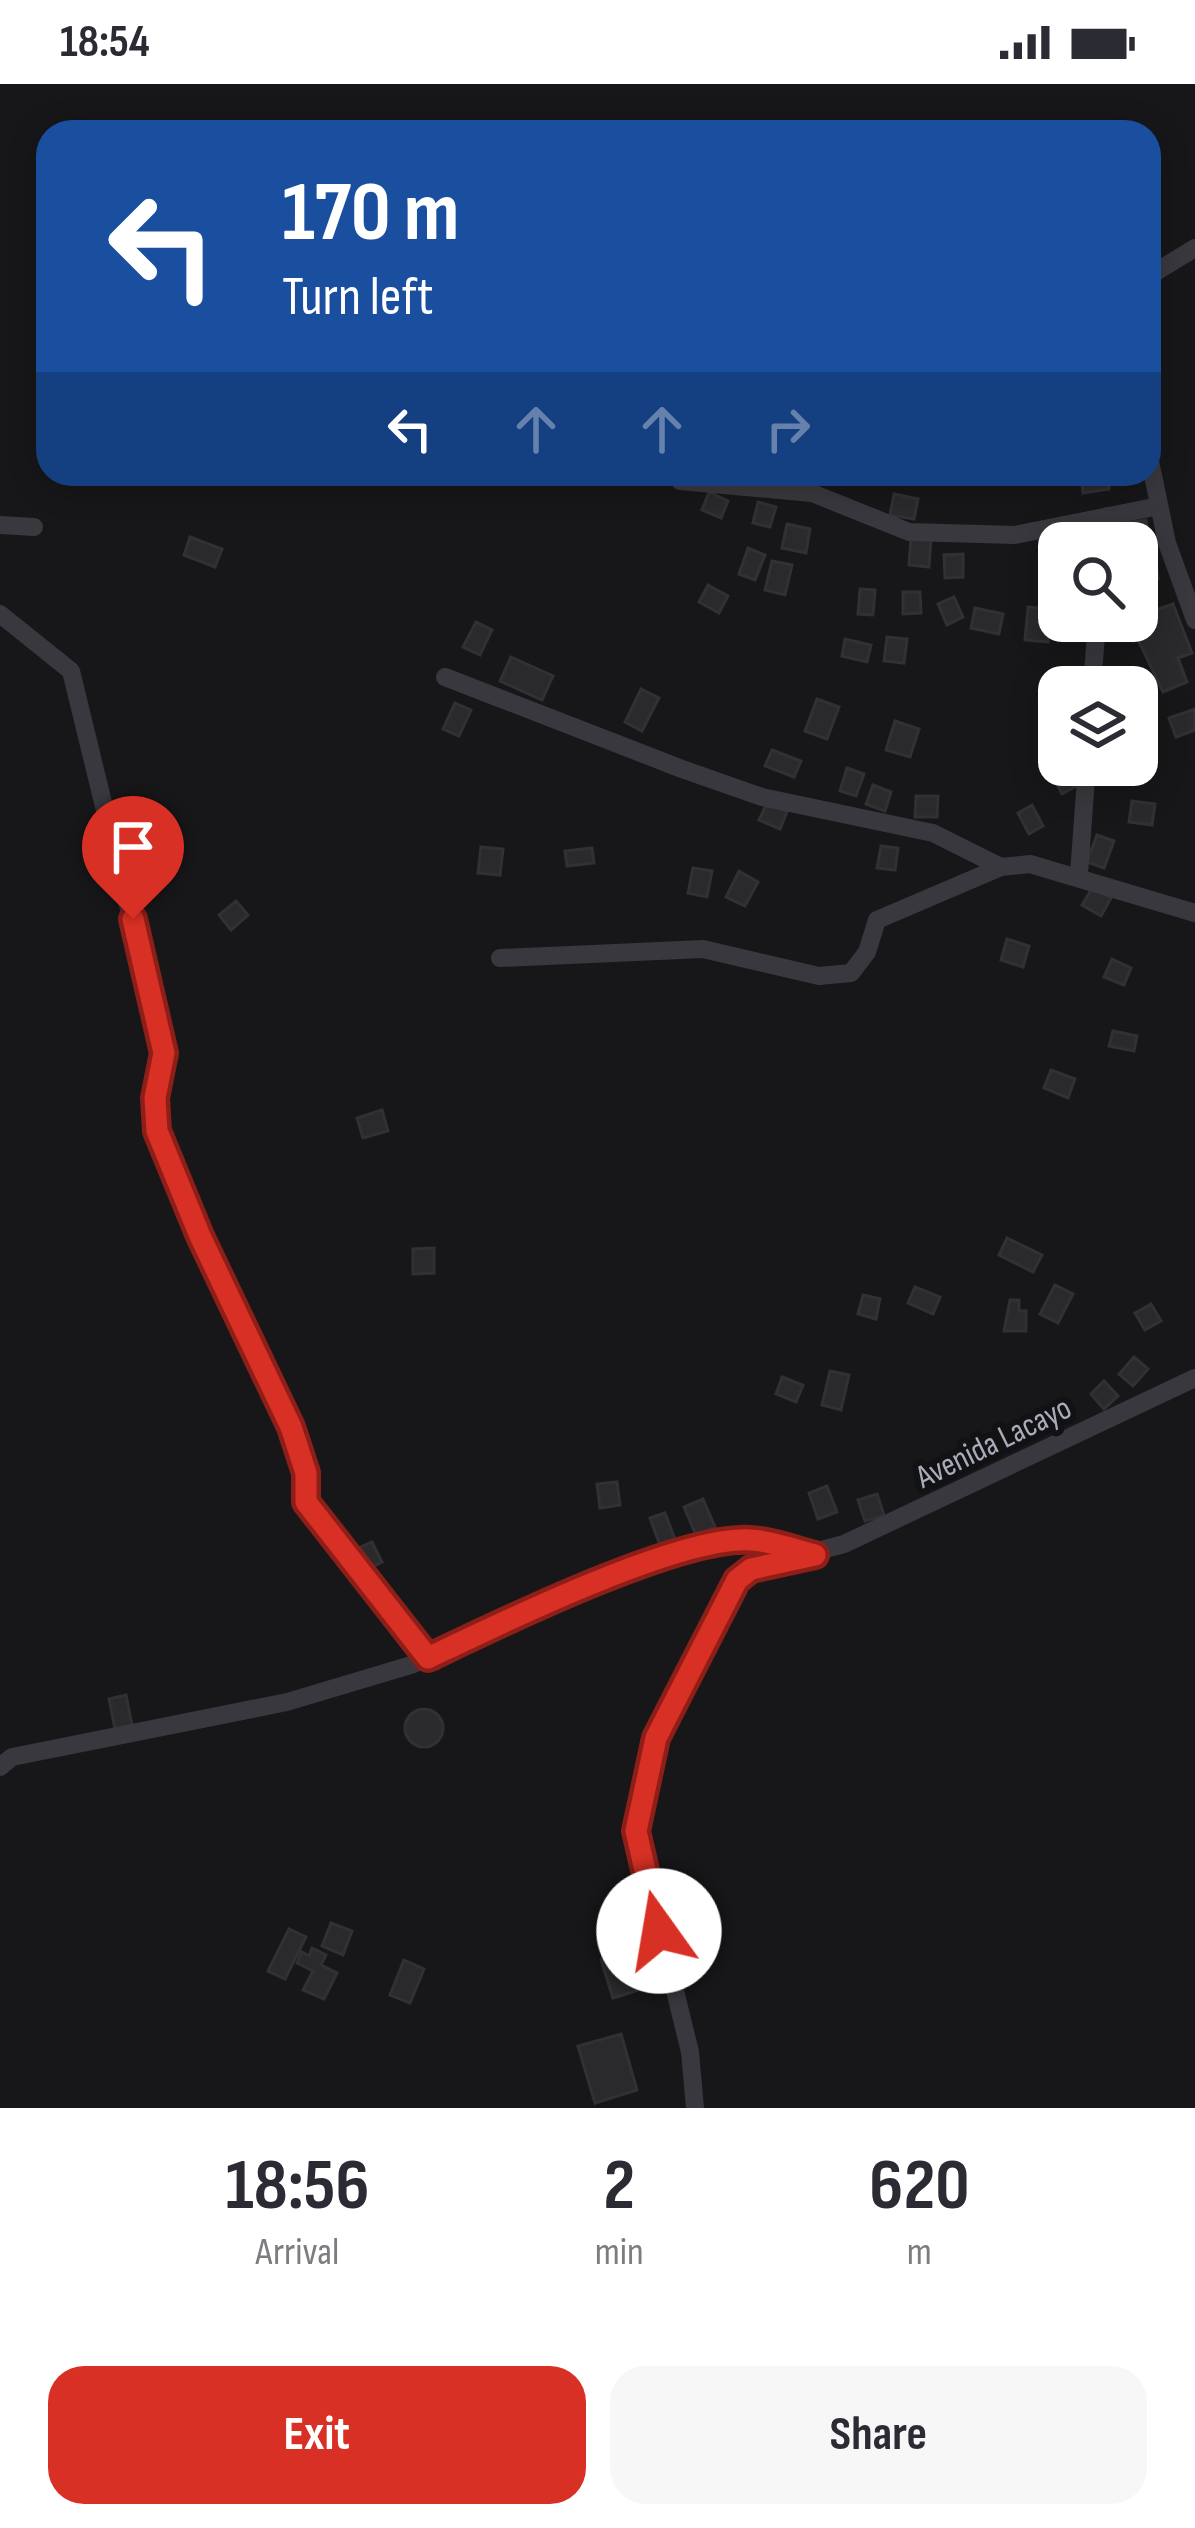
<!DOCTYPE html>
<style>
:root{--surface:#fff;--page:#f7f7f7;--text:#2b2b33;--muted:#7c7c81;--accent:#d93025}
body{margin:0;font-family:"Sofia Sans Condensed",sans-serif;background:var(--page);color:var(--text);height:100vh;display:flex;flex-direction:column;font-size:45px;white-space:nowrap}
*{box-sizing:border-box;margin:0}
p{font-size:39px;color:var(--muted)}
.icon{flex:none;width:66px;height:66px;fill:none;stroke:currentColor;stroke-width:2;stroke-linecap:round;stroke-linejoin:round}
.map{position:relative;height:2024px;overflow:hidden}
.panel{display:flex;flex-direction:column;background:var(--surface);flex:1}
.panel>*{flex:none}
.banner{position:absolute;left:36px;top:36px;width:1125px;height:366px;border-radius:36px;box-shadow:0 6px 30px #0003;background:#1a4fa0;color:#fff;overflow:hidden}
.buttons{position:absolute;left:1038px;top:438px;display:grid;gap:24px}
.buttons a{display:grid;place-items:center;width:120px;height:120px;border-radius:24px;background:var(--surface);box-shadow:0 6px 30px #0003;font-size:60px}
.pin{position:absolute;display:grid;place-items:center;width:102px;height:102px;color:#fff;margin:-123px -51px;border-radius:50% 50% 50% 0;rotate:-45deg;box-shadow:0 0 12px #0007}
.pin .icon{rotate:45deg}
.me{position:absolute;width:132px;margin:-66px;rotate:347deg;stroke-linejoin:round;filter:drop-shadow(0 0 9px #0008)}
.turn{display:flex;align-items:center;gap:42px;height:252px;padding:0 48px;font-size:54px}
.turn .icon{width:156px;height:156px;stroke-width:2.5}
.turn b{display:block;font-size:84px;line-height:102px}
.lanes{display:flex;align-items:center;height:114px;padding:0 48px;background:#0003;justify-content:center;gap:60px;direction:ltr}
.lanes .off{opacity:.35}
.eta{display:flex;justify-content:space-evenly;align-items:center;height:204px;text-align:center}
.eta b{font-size:72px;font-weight:700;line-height:84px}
.cta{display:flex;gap:24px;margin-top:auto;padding:24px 48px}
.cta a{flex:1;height:138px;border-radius:36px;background:var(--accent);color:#fff;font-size:48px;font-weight:700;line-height:138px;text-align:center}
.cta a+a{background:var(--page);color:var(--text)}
.status{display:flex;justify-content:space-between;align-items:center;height:84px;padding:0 60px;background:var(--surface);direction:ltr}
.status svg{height:33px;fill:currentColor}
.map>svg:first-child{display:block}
.building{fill:#2a2a2d;stroke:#313135;stroke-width:3}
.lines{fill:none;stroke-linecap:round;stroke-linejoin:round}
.minor{stroke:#38383e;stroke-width:18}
.route-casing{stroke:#8d1f18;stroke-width:30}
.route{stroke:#d93025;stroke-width:21}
.labels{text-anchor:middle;stroke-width:12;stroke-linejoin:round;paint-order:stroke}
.street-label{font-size:33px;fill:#a9acb9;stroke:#121214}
</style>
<div class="status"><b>18:54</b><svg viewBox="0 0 49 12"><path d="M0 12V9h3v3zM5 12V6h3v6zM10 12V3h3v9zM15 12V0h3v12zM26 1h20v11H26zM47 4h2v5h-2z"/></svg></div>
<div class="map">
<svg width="1195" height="2024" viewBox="0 0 1195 2024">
<rect width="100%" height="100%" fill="#171719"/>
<path class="building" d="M 1081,390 L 1107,390 L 1109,405 L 1083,409 Z
M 709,408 L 728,417 L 721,434 L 702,426 Z
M 894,410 L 918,415 L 914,435 L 890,431 Z
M 758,418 L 776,423 L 770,443 L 753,439 Z
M 1146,436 L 1149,459 L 1115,459 L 1112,441 Z
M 787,440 L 810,445 L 806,469 L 782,464 Z
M 190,453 L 222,465 L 215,483 L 184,471 Z
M 911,453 L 931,454 L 929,483 L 909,481 Z
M 748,464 L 765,471 L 755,496 L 739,490 Z
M 963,470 L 963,493 L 945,494 L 944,471 Z
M 1155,472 L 1158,495 L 1137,498 L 1137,475 Z
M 772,477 L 792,481 L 785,511 L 765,506 Z
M 708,501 L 728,512 L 719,529 L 699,518 Z
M 860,505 L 875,506 L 873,531 L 858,530 Z
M 903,508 L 920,508 L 921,529 L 903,530 Z
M 1150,510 L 1156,526 L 1173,520 L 1192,569 L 1178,574 L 1187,598 L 1163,608 L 1132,543 L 1142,539 L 1137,515 Z
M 954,513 L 963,533 L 947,541 L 938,520 Z
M 1028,523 L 1051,525 L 1048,558 L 1025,556 Z
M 975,524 L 1003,530 L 999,550 L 971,544 Z
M 476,538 L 492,546 L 480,571 L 463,563 Z
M 887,553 L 907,555 L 904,579 L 884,577 Z
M 845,555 L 871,561 L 867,578 L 842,572 Z
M 511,573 L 553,592 L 542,616 L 500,597 Z
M 641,605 L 659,614 L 642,647 L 625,638 Z
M 817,615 L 839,623 L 827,655 L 805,647 Z
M 455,619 L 471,626 L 459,652 L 443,645 Z
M 1195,625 L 1195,646 L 1176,653 L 1169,634 Z
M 895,637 L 919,645 L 910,673 L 886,666 Z
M 772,666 L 801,677 L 794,693 L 765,682 Z
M 1070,681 L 1080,700 L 1062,710 L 1052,690 Z
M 847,684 L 864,690 L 856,712 L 840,707 Z
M 873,701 L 891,708 L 885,727 L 866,720 Z
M 916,712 L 938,712 L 937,733 L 915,733 Z
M 1132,717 L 1155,720 L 1152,741 L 1129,738 Z
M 767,719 L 787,728 L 780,745 L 759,736 Z
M 1032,721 L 1043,742 L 1029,750 L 1018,729 Z
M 1097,751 L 1114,757 L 1104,784 L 1087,778 Z
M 881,762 L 898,764 L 895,786 L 877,784 Z
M 481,763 L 503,765 L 500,791 L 478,789 Z
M 592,764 L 594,779 L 567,782 L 565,767 Z
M 693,784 L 712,787 L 707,813 L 688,809 Z
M 739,787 L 758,798 L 745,822 L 726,813 Z
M 1093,803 L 1111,814 L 1101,832 L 1082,821 Z
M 236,817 L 248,831 L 231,846 L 219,831 Z
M 1007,855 L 1029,862 L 1023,883 L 1001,876 Z
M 1112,875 L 1131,884 L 1124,901 L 1104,893 Z
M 1113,947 L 1137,952 L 1134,967 L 1109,962 Z
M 1051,986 L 1075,995 L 1068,1014 L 1044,1004 Z
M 382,1026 L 388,1047 L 363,1054 L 357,1034 Z
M 1007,1154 L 1042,1171 L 1033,1188 L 999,1171 Z
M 434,1164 L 434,1189 L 413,1190 L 413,1165 Z
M 1055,1201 L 1073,1210 L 1058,1239 L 1040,1230 Z
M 915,1203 L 940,1213 L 933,1230 L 908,1219 Z
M 863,1211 L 880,1215 L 876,1235 L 858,1230 Z
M 1010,1216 L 1019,1216 L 1019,1227 L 1026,1227 L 1026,1247 L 1004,1247 Z
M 1151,1220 L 1161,1237 L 1145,1246 L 1135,1229 Z
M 1134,1273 L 1148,1285 L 1133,1302 L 1119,1290 Z
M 830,1287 L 849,1291 L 841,1326 L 822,1321 Z
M 782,1293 L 803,1301 L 796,1318 L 776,1310 Z
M 1104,1297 L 1118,1312 L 1104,1325 L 1091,1310 Z
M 1023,1337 L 1031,1355 L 1013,1363 L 1005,1345 Z
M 617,1398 L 620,1421 L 600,1424 L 597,1400 Z
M 827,1402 L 837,1428 L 818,1435 L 809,1409 Z
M 877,1410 L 884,1431 L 865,1437 L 858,1416 Z
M 703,1415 L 715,1443 L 696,1451 L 684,1423 Z
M 665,1429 L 676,1458 L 661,1464 L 650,1434 Z
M 372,1458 L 382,1478 L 362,1488 L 352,1467 Z
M 126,1611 L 133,1646 L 116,1650 L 109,1615 Z
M405 1644a19 19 0 1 1 38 0a19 19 0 1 1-38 0Z
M 331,1839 L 352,1847 L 343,1871 L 322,1862 Z
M 289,1845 L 306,1853 L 285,1895 L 268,1887 Z
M 312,1864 L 326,1871 L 321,1881 L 337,1889 L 324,1915 L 303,1906 L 313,1887 L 297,1879 L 302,1868 L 309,1872 Z
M 630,1866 L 642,1905 L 613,1914 L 601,1876 Z
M 404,1876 L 424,1885 L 410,1919 L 390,1911 Z
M 621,1950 L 637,2006 L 595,2019 L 578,1962 Z"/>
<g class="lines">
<path class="minor" d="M 1149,192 L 1195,164
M 1149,372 L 1167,459 L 1195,536
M 680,397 L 812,409 L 909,448 L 1015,451 L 1159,422
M 0,441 L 34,443
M 1104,459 L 1107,432
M 0,530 L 71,587 L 164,969 C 159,993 154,1017 157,1042 C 160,1062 172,1083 180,1102 C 214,1187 306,1334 306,1417 L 427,1574
M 445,593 L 682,685 L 762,713 L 933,749 L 1001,783
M 1092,603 L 1097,537
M 1079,790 L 1087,681
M 500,874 L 703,865 L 819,892 L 851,889 L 867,868 L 877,836 L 1001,783 L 1030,780 L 1195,829
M 0,1683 L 12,1673 L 287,1618 L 411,1581 L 540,1521 L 697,1463 L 750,1455 L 811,1469
M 695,2024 L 690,1968 L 636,1747 L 656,1654 L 737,1496 L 751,1485 L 844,1460 L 1195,1294"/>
</g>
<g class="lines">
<defs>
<path id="route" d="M 133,835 L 164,969 L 155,1014 L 157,1047 L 200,1152 L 291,1343 L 306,1389 L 306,1418 L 428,1574 C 497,1541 680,1451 751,1456 C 772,1457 795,1466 815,1471 L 751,1485 L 737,1496 L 656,1654 L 636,1747 L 659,1847"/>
</defs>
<use href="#route" class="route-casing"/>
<use href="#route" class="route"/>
</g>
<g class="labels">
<g class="street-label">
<text transform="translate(993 1357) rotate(-26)" y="12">Avenida Lacayo</text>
</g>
</g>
</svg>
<div class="buttons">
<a><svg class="icon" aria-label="search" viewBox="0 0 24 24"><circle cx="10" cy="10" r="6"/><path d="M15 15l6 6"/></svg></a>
<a><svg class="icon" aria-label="layers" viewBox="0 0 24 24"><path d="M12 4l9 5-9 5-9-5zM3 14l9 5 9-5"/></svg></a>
</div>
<div class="pin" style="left:133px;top:835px;background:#d93025"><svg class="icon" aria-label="arrive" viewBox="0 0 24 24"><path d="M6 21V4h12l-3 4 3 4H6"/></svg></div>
<svg class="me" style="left:659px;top:1847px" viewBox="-20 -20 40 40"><circle r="19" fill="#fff"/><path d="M0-13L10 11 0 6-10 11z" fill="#d93025"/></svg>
<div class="banner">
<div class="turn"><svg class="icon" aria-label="left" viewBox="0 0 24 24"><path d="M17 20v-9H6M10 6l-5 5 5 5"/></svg><div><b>170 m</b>Turn left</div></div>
<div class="lanes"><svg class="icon" aria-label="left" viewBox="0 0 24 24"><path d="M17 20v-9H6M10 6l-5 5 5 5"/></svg><svg class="icon off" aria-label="ahead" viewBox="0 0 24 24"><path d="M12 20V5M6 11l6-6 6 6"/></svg><svg class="icon off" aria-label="ahead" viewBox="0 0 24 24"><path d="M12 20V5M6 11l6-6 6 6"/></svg><svg class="icon off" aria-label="right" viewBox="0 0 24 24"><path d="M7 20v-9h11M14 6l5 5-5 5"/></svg></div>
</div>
</div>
<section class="panel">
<div class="eta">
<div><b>18:56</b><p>Arrival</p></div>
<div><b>2</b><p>min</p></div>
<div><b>620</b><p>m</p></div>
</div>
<div class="cta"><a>Exit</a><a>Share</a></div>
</section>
